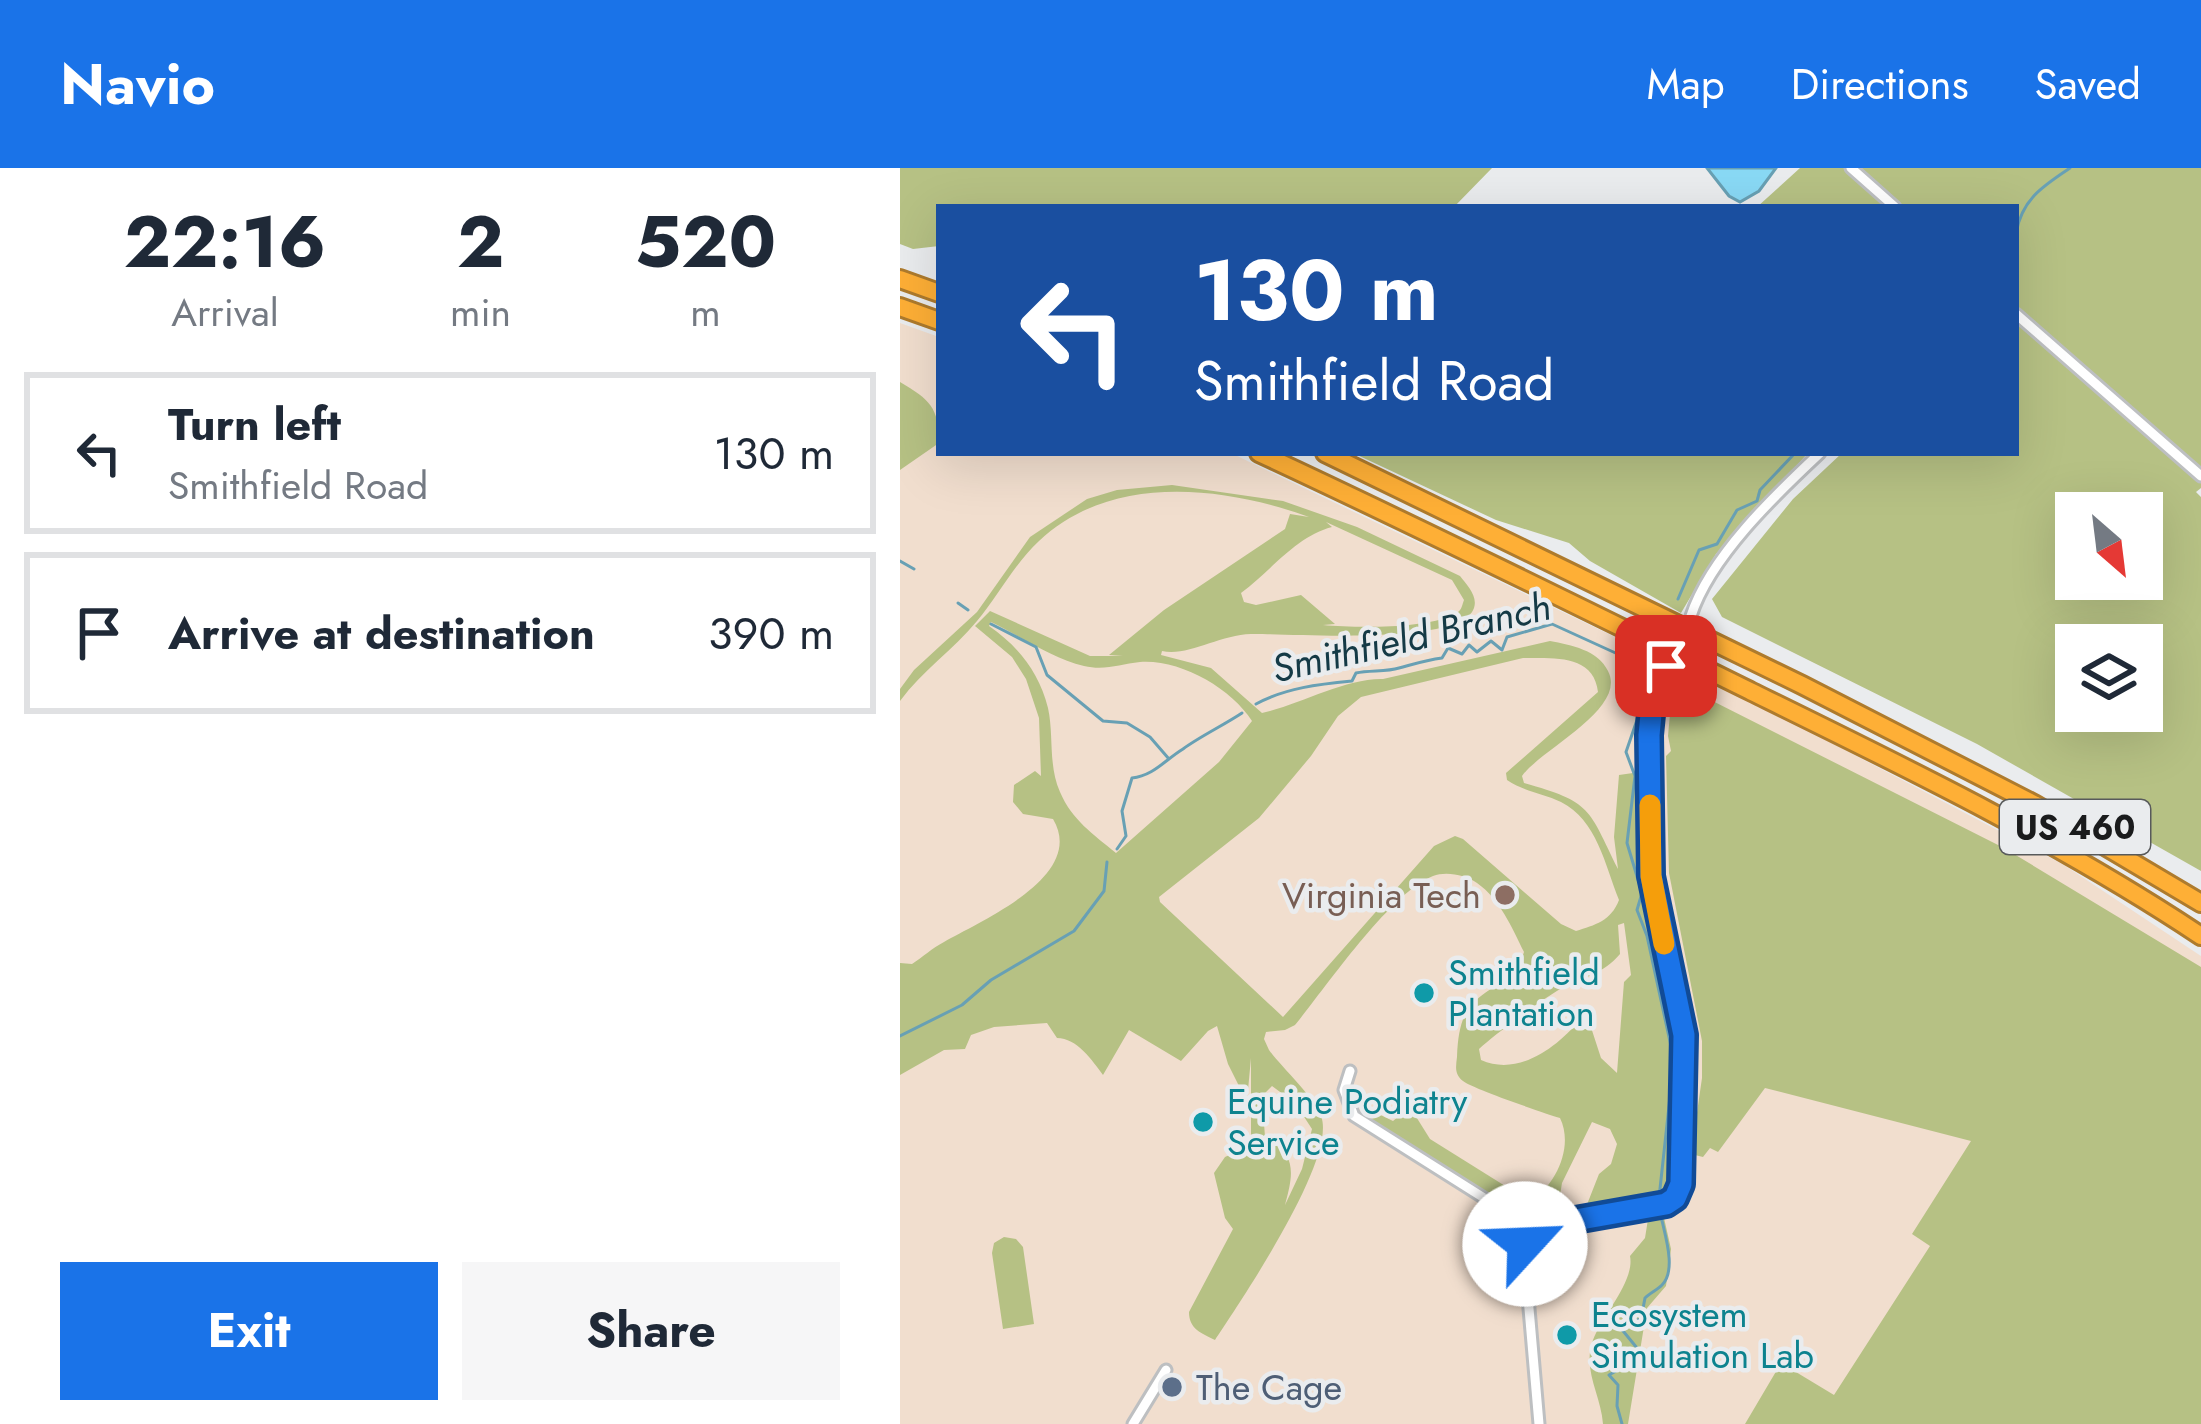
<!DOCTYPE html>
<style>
:root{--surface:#fff;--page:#f6f6f7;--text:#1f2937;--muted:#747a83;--line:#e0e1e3;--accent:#1a73e8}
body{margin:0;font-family:Jost,sans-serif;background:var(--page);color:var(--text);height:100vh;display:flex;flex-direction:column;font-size:45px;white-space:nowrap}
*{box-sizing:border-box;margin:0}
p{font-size:39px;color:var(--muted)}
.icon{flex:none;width:66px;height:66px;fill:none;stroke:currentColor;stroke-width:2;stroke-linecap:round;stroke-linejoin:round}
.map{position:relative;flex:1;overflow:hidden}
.drawer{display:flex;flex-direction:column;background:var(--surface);width:900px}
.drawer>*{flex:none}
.top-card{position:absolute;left:36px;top:36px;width:1083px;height:252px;border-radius:0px;box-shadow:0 12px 48px #0002;background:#1a4fa0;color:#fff;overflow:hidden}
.needle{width:78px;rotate:152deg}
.buttons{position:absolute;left:1155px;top:324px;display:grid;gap:24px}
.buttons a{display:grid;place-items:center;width:108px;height:108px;border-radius:0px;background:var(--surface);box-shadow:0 12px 48px #0002;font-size:60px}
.pin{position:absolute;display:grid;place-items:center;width:102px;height:102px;color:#fff;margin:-51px;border-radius:24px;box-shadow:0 6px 18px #0006}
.me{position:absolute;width:132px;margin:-66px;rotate:65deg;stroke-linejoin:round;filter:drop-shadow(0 0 9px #0008)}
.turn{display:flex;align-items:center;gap:42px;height:252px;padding:0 60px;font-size:54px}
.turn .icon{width:156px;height:156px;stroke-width:2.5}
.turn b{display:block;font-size:84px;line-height:102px}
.eta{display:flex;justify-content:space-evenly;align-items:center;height:204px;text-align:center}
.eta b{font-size:72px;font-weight:700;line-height:84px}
.action{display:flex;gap:24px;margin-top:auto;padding:24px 60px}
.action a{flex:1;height:138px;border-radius:0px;background:var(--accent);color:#fff;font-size:48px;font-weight:700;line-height:138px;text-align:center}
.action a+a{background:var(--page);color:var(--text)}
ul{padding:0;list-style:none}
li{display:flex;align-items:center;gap:36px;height:162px;margin:0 24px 18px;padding:0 36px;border:6px solid var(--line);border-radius:0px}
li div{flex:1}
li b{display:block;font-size:45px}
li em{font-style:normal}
header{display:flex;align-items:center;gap:72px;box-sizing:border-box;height:168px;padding:0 60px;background:var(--accent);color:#fff}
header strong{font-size:57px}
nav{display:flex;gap:66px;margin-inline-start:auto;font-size:42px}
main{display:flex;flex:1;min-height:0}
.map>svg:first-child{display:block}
.education{fill:#f1dece}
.green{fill:#b6c184;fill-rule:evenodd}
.water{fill:#89d9f5;stroke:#68a0b4;stroke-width:3}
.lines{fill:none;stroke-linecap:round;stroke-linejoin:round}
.stream{stroke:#68a0b4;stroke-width:3}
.street-casing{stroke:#bdbfc1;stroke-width:15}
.highway-casing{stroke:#ae7b2d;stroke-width:22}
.street{stroke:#fff;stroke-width:9}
.highway{stroke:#feaf36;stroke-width:16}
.route-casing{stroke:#114b97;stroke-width:30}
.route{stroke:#1a73e8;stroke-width:21}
.slow{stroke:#f59e0b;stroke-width:21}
.education-dot{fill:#8d6e63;stroke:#eaecee;stroke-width:4.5}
.culture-dot{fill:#0f9aa8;stroke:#eaecee;stroke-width:4.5}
.service-dot{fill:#5c6f8a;stroke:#eaecee;stroke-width:4.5}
.labels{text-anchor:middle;stroke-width:9;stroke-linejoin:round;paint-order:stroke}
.shield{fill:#eaecee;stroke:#585a5b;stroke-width:3}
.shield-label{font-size:33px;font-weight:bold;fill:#1a1b1c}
.education-label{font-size:36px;fill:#785e54;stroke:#eaecee;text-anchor:end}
.culture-label{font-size:36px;fill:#0d838f;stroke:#eaecee;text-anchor:start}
.service-label{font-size:36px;fill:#4e5e75;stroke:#eaecee;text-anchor:start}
.water-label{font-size:39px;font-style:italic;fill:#143a46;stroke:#eaecee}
</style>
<header>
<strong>Navio</strong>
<nav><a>Map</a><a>Directions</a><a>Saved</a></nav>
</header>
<main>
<section class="drawer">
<div class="eta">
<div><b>22:16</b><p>Arrival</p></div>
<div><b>2</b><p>min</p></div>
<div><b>520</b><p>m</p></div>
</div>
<ul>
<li><svg class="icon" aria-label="left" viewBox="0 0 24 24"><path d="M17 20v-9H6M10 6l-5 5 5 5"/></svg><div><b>Turn left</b><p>Smithfield Road</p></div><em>130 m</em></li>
<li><svg class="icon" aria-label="arrive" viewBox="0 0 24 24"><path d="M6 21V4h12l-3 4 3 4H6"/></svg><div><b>Arrive at destination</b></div><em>390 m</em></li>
</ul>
<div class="action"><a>Exit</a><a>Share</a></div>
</section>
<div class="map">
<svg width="1301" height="1256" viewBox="0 0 1301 1256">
<rect width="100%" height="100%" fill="#eaecee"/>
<path class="education" d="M 0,155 L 39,169 L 39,285 L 331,285 L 884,550 L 1164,697 L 1301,788 L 1301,1256 L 0,1256 Z"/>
<path class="green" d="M 0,0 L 592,0 L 554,39 L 39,39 L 39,78 L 13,81 L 0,76 Z
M 900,0 L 1301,0 L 1301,320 L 1296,324 L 1301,329 L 1301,703 L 1077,576 L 822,449 L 812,431 L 893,331 L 942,285 L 1116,285 L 1116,39 L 857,39 ZM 1176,345 L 1242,345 L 1242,411 L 1176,411 ZM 1176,477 L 1242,477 L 1242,543 L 1176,543 Z
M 0,214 C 30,232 39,239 39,275 L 0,302 Z
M 453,285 L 908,285 L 816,386 L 781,445 L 690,393 L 669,375 L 596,352 Z
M 272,317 L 383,333 L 457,359 L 560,408 C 567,417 578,428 574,440 C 561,479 386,465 351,466 C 319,467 287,489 262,483 L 261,487 L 311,500 L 362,545 C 399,537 445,510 483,511 L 650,473 C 671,477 698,482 708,503 C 728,541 640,582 622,608 L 624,615 C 692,634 688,640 718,701 L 714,669 L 719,607 L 740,604 L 740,669 L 757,778 L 776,862 L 770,1020 L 765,1028 L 686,1039 L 699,1006 L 711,996 L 717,976 L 710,961 L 692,954 L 662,1015 L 657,1045 L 627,1055 L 589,1025 L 466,952 L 470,942 L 493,953 L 510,939 L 530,971 L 631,1034 C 656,1016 674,979 660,950 C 644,945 573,921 563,913 C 554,906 556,898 557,889 C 559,834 575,832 617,804 L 624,784 C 612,760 600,731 577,715 C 566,707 546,703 533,708 C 490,725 427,818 395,857 L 385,862 L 366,864 L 364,871 L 369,882 C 383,901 413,928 421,948 C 438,990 340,1134 315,1172 C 301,1165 289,1161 289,1144 L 333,1061 L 325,1050 L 314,1005 L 325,989 L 351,977 L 351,890 L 348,922 L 342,924 L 328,896 L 317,858 L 308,863 L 281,893 L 229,862 L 203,907 C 192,892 177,870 157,870 L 147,855 L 94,859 L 71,867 L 65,881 L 44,882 L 0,907 L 0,795 L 12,796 C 23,789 32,780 44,774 C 82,752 187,708 153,651 L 123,646 L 113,634 L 114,617 L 135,603 L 141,608 L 139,550 L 126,511 L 112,489 L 75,458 L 90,443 L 190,488 L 223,488 L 209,487 L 264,442 L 385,361 L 390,346 L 409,349 C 323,318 211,305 139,373 C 115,395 98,428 77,453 C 53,482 23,502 0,533 L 0,521 L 14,502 L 77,444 L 130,369 L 187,331 L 217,322 ZM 426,354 L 552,412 L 564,432 C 561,440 562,443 553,447 C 523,461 456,460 423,457 L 435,456 L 401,427 L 356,437 L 344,434 L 341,425 C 372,402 395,369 432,359 ZM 91,454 C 120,468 153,491 184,498 C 205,503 220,496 240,494 C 280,491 331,520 352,553 L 319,594 L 216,685 C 193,666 172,652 160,624 C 148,597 154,567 148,540 C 139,504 118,478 89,458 ZM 623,490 C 653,490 694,486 698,524 L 606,605 L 607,612 C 625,624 643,625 661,634 C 697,652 705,697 719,732 C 711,753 695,757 676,763 L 661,756 L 563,671 L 555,668 L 534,678 L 383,849 L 260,734 L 259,729 L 359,650 L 411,588 L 438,548 L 461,529 ZM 724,755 L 731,807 L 724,814 L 717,905 L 701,890 L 686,844 C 663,875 621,910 581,892 L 579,881 C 594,867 646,828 664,819 C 686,808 703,806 720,786 L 718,757 ZM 372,918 L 395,935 L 412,961 L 402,1001 L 385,1037 C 393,1007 398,986 365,969 L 362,928 Z
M 773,513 L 1104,680 L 1301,799 L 1301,1256 L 845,1256 L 881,1195 L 934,1227 L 1030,1078 L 1012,1066 L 1071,973 L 865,920 L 818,984 L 810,980 L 803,989 L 791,986 L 802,910 L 802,873 L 769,705 L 766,588 L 771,583 L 768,568 Z
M 762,1041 L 771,1081 L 766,1118 L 747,1140 L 728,1256 L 703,1256 C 701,1227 682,1202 693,1172 C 703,1146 735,1113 730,1088 L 745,1070 L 749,1045 Z
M 104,1069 L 116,1071 L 123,1079 L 134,1156 L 103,1161 L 92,1085 L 94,1075 Z"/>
<path class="water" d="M 807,0 L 876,0 L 859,23 L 840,34 L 829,28 Z"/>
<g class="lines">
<path class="stream" d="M 1116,65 C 1122,31 1143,18 1170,0
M 0,393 L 14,401
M 778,431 L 799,382 L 817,376 L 837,342 L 857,333 L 860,322 L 895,285
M 58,435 L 68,442
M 91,456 L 136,479 L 147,507 L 203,553 L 227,555 L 250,569 L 269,591
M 356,536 C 385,520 420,516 452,513 L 456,505 C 470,502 486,504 499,500 C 514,496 526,492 542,490 L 548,480 L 562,486 L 569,477 L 577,484 L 591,473 L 602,482 L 607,469 L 652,456 L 744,498 L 737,552 L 726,584 L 735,608 L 727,675 L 742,725 L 737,742 L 747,768 L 774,892 L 759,1030
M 217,681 L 226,668 L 222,643 L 232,610 C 253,608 265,592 283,581 C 299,569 324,557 342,545
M 0,868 L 62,837 L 91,812 L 174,763 L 204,723 L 207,694
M 722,1256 L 717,1238 L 718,1217 L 709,1207 L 737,1191 L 737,1180 L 719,1158 L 741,1151 L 745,1130 C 750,1125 757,1122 762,1117 C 778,1101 763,1062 760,1043"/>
<defs>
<path id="street" d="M 951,0 L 995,39
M 1116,146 L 1301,308
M 791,448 C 810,389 875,327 920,285
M 450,903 L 444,922 L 454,948 L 592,1035 L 627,1068
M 627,1068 L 664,1053 L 766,1036 L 775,1030 L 781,1017 L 784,867 L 751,708 L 749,567 L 752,536 L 766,498
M 627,1068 L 624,1083 L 639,1256
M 233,1256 L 266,1202"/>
<path id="highway" d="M 0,111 L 39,125
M 0,139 L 39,153
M 359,285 C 525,362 688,443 852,524 C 1005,599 1158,673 1301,768
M 425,285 L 902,517 L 1134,636 L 1301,735"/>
</defs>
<use href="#street" class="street-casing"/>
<use href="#highway" class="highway-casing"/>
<use href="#street" class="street"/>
<use href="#highway" class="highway"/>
</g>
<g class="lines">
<defs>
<path id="route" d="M 625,1076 L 627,1068 L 664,1054 L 766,1036 L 775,1030 L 781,1016 L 784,867 L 751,708 L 749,567 L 752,536 L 766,498"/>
</defs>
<use href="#route" class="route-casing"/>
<use href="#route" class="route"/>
<path class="slow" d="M 750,637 L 751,708 L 764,776"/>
</g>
<circle class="education-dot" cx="605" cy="727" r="12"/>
<g class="culture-dot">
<circle cx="524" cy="825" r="12"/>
<circle cx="303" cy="954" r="12"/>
<circle cx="667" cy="1167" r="12"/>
</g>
<circle class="service-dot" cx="272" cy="1219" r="12"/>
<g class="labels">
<rect class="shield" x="1100" y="632" width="150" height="54" rx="9"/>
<g class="shield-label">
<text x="1175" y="671">US 460</text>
</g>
<g class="education-label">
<text x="581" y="740">Virginia Tech</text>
</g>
<g class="culture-label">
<text x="548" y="817">Smithfield<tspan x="548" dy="41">Plantation</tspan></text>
<text x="327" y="946">Equine Podiatry<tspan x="327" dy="41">Service</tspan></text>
<text x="691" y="1159">Ecosystem<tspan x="691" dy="41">Simulation Lab</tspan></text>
</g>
<g class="service-label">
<text x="296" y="1232">The Cage</text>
</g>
<g class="water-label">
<text transform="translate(511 469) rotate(-13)" y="14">Smithfield Branch</text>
</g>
</g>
</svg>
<div class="buttons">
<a><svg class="needle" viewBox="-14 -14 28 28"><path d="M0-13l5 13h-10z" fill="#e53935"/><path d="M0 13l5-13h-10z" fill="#747a83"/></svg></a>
<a><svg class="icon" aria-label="layers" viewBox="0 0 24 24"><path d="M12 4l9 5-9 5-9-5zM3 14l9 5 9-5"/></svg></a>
</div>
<div class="pin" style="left:766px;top:498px;background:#d93025"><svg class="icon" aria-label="arrive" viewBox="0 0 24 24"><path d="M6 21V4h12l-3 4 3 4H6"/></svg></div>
<svg class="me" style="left:625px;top:1076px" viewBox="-20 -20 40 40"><circle r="19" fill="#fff"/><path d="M0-13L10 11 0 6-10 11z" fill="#1a73e8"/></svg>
<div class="top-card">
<div class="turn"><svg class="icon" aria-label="left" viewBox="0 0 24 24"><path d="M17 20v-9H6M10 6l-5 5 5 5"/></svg><div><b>130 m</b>Smithfield Road</div></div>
</div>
</div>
</main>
